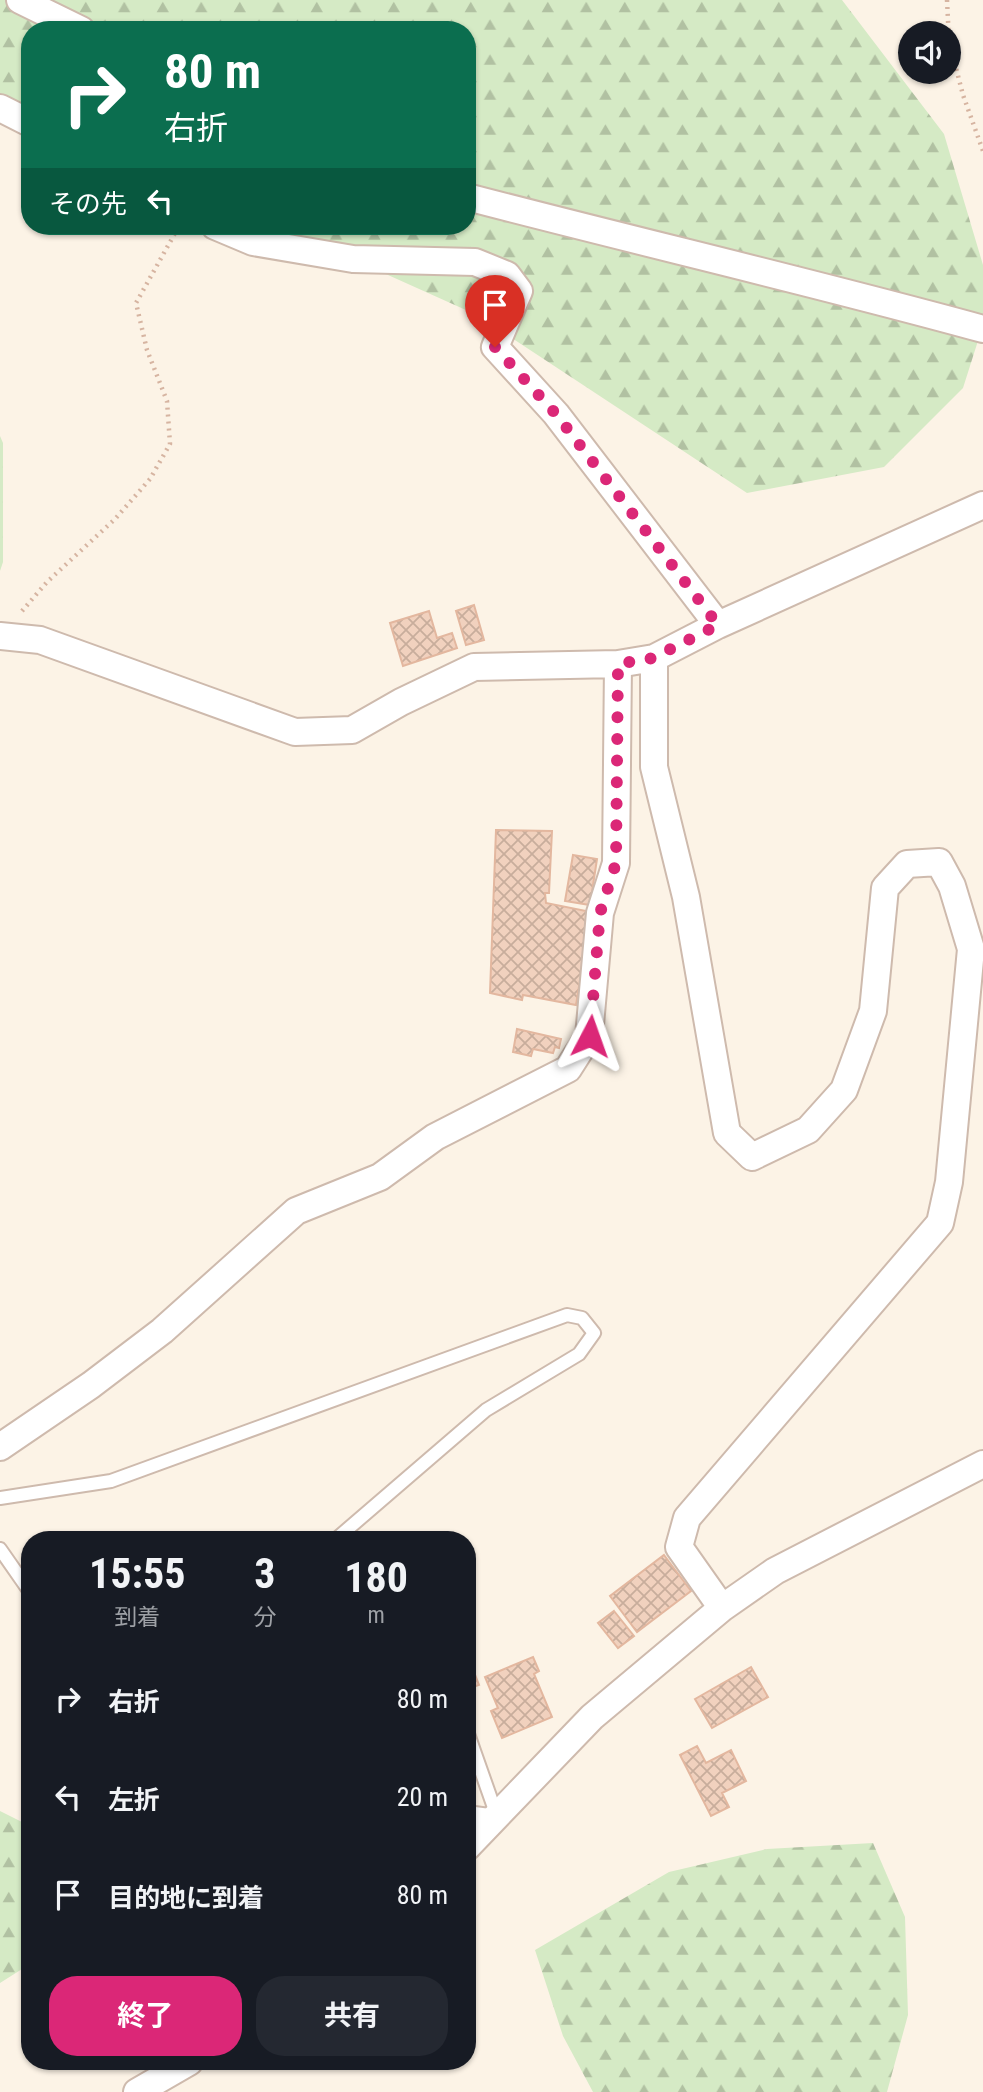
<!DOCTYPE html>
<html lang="ja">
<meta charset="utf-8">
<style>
:root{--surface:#171b24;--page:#242831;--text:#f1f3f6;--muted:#9ea1a6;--accent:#db2777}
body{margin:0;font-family:"Roboto Condensed","Noto Sans JP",sans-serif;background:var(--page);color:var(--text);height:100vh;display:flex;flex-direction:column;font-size:26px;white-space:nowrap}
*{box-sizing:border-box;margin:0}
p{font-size:23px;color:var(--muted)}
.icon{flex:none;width:38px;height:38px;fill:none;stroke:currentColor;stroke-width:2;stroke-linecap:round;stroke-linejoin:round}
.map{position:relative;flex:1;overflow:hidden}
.details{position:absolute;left:21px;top:1531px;width:455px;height:539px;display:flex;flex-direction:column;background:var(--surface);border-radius:28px;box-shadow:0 2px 5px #0004}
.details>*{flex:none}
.hud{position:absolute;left:21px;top:21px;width:455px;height:214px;border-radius:28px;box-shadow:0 2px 5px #0004;background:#0b6e4f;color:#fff;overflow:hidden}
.controls{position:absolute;left:898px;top:21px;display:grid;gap:14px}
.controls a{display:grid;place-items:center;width:63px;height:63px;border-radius:50%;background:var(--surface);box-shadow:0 2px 5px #0004;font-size:35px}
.pin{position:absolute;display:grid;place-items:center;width:60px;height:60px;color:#fff;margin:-72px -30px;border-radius:50% 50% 50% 0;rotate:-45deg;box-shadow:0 0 7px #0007}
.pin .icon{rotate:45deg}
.me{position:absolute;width:77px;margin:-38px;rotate:4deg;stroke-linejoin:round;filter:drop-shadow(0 0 5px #0008)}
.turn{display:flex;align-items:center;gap:24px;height:147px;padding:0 28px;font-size:32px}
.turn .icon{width:91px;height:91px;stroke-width:2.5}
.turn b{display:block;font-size:49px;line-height:60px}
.then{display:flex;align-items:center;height:66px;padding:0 28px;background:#0003;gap:14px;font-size:26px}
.eta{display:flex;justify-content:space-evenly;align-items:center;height:119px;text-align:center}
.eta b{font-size:42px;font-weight:700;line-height:49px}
.cta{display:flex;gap:14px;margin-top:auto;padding:14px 28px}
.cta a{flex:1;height:80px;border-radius:28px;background:var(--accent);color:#fff;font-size:28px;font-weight:700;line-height:80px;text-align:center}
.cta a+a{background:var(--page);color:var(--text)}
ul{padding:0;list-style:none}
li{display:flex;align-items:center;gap:21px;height:98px;padding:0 28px}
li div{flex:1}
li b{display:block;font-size:26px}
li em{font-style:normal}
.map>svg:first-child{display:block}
.forest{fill:url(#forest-firs)}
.building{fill:url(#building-cross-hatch);stroke:#e3b79f;stroke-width:2}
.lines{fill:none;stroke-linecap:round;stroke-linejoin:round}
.service-casing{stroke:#cebaad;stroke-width:16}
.minor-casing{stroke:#cebaad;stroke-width:30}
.path{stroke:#d6b4a1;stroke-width:4.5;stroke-dasharray:2 5;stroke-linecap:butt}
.service{stroke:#fff;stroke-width:12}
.minor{stroke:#fff;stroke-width:26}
.route{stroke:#db2777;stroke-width:12;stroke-dasharray:0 21.6}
</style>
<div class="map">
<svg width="983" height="2092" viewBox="0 0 983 2092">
<defs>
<pattern id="forest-firs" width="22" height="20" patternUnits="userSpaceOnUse" patternTransform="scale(1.75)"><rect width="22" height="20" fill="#d5eac5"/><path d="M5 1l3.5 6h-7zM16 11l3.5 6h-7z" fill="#b1c1a2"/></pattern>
<pattern id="building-cross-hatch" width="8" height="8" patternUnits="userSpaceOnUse" patternTransform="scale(1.75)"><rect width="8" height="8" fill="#f1d1be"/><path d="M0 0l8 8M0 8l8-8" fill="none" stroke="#c8ad9c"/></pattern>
</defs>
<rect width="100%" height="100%" fill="#fcf3e6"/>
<path class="forest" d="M 0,0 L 842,0 L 944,134 L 983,265 L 983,325 L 963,388 L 884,467 L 747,493 L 477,315 L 279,226 L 467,226 L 467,30 L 30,30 L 30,113 L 0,100 Z
M 0,436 L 3,443 L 3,562 L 0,571 Z
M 0,1811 L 30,1826 L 30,1964 L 0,1983 Z
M 873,1843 L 905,1917 L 908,2015 L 887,2092 L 593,2092 L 563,2036 L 535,1950 L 669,1872 L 767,1849 Z"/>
<path class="building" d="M 474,605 L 484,640 L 466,645 L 456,611 Z
M 429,611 L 437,638 L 452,633 L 457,648 L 403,666 L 390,623 Z
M 496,830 L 552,831 L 549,893 L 545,893 L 546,903 L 591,912 L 576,1005 L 523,995 L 522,1000 L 490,993 Z
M 573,855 L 597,859 L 590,905 L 565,901 Z
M 517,1029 L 561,1039 L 559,1048 L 555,1047 L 553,1053 L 533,1049 L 531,1056 L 513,1052 Z
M 664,1555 L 691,1591 L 637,1632 L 610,1596 Z
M 614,1611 L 634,1636 L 618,1648 L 598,1623 Z
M 533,1657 L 539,1671 L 534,1674 L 552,1717 L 502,1738 L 491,1711 L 498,1708 L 485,1677 Z
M 472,1667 L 479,1685 L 467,1689 L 467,1669 Z
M 751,1667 L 768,1697 L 712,1728 L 695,1699 Z
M 697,1746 L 706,1763 L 731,1750 L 746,1781 L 722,1793 L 729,1807 L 711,1816 L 680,1755 Z"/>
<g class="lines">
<defs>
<path id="service" d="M 0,1498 L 111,1481 L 567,1315 L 582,1318 L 594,1333 L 579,1354 L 486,1410 L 335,1540
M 0,1549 L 30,1592
M 467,1731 L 497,1816 L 467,1812"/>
<path id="minor" d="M 20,0 L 81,30
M 0,108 L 30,123
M 467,197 C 639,242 812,282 983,329
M 215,226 L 253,242 L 353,259 L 475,262 L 507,275 L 519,291 L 495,347 L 556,414 L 718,625
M 0,636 L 40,640 L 295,732 L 352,730 L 401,702 L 474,667 L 618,664 L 654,658 L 718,625 L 983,505
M 654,658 L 654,767 L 686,897 L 727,1133 L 752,1157 L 808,1130 L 844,1090 L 873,1011 L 885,888 L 907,864 L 939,862 L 952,886 L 971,949 L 949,1182 L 940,1223 L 687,1518 L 679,1547 L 722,1608
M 0,1447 L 91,1385 L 162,1331 L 296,1211 L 380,1177 L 435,1137 L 568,1069 L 589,1036 L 600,913 L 616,863 L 618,664
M 467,1847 L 592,1717 L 722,1608 L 775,1571 L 983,1464
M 137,2092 L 189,2062"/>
</defs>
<use href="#service" class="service-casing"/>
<use href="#minor" class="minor-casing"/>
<path class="path" d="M 947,0 L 949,41 L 963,95 L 983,151
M 22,611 L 47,582 L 115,519 L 150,479 L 170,444 L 167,401 L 147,350 L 136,303 L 179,226"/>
<use href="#service" class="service"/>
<use href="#minor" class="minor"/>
</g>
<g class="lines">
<path class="route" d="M 495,347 L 556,414 L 718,625 L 653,658 L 618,664 L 616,863 L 600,913 L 590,1036"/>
</g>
</svg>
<div class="controls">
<a><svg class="icon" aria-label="sound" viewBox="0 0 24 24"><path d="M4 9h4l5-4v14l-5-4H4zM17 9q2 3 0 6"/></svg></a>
</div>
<div class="pin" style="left:495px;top:347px;background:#d93025"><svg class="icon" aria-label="arrive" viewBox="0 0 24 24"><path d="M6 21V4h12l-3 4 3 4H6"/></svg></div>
<svg class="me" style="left:590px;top:1036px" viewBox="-20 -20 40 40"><path d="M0-17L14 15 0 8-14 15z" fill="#db2777" stroke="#fff" stroke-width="4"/></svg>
<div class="hud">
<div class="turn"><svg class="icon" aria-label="right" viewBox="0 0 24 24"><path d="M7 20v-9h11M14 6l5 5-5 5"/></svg><div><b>80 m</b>右折</div></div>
<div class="then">その先<svg class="icon" aria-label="left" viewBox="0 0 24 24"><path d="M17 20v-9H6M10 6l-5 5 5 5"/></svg></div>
</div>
<section class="details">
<div class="eta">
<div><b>15:55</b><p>到着</p></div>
<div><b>3</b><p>分</p></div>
<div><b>180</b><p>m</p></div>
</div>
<ul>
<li><svg class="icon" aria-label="right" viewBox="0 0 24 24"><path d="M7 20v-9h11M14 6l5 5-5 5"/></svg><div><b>右折</b></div><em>80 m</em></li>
<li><svg class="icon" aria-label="left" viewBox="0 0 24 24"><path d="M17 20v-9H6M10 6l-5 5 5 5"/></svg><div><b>左折</b></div><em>20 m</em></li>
<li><svg class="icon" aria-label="arrive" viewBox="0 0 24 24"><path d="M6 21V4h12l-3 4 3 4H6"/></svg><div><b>目的地に到着</b></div><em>80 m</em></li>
</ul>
<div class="cta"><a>終了</a><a>共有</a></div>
</section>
</div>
